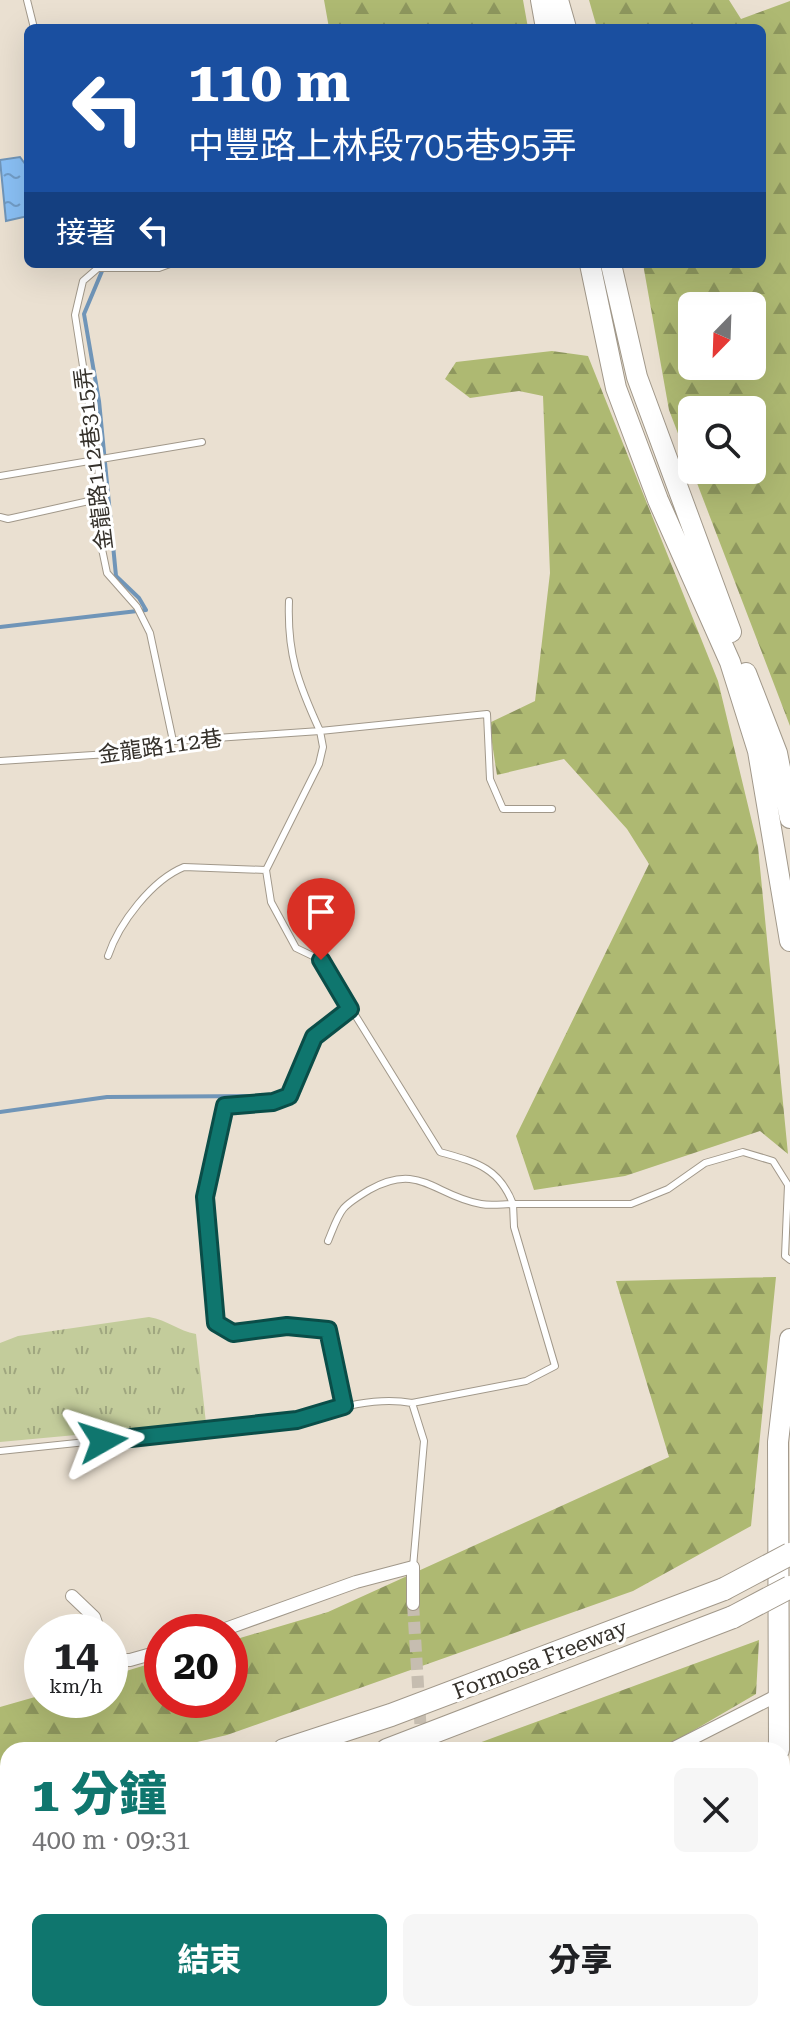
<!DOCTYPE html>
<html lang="zh-TW">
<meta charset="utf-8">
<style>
:root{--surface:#fff;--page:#f6f6f6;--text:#202124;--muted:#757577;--accent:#0f766e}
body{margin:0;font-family:"Roboto Serif","Noto Sans TC",serif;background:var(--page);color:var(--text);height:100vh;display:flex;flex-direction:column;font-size:30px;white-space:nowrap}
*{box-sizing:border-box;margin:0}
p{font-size:26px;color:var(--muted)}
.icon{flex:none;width:44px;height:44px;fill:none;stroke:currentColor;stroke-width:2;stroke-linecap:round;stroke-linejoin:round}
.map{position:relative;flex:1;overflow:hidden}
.side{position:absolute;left:0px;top:1742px;width:790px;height:280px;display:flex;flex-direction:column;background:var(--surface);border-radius:24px 24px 0 0;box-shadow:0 8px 32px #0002}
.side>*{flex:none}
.hud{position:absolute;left:24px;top:24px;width:742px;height:244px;border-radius:12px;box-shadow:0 8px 32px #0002;background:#1a4fa0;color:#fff;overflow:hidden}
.needle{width:52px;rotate:203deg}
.buttons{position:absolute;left:678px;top:292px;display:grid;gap:16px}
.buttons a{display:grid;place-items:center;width:88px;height:88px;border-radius:12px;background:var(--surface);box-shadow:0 8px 32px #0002;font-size:40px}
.speed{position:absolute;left:24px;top:1614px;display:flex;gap:16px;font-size:40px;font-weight:700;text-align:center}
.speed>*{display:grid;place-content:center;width:104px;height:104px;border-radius:50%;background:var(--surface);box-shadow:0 8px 32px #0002;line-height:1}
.speed small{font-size:20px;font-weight:400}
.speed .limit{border:12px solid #d22;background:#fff;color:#111}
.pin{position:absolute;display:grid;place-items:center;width:68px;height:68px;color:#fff;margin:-82px -34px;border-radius:50% 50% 50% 0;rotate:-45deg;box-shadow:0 0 8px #0007}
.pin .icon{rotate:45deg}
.me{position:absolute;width:88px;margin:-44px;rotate:84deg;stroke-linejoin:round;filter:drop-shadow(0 0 6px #0008)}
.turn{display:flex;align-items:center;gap:28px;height:168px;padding:0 32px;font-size:36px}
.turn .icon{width:104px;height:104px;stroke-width:2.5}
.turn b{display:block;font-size:56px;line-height:68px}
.then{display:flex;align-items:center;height:76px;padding:0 32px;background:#0003;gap:16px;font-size:30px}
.round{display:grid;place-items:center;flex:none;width:84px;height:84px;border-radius:12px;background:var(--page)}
.summary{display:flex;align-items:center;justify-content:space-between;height:136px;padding:0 32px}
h1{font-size:48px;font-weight:800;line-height:60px;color:var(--accent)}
.primary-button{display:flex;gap:16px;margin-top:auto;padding:16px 32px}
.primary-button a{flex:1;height:92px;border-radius:12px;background:var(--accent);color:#fff;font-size:32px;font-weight:800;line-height:92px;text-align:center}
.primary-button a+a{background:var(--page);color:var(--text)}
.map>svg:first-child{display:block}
.forest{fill:url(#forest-firs);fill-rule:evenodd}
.park{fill:url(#park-tufts)}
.water{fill:url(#water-ripples);stroke:#7095b8;stroke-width:2}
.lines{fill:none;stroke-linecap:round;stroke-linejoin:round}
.stream{stroke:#7095b8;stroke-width:4}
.street-tunnel{stroke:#c6bdb0;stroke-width:12;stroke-dasharray:12 6;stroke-linecap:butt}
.lane-casing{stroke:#a1988a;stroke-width:8}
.street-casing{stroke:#a1988a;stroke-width:14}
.secondary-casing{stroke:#a1988a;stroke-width:20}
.primary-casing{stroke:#a1988a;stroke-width:22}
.highway-casing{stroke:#a1988a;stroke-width:24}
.lane{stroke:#fff;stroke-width:6}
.street{stroke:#fff;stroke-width:12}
.secondary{stroke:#fff;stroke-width:18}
.primary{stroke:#fff;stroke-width:20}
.highway{stroke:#fff;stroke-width:22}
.highway-bridge-casing{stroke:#a1988a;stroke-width:24;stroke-linecap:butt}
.highway-bridge{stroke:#fff;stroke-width:22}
.route-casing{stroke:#0a4d48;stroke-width:20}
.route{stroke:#0f766e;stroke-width:14}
.labels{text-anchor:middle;stroke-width:6;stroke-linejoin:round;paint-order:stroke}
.street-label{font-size:22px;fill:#35312b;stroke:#fff}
</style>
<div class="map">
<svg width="790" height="2022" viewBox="0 0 790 2022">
<defs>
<pattern id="forest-firs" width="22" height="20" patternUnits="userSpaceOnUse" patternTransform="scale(2)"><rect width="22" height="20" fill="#aeb972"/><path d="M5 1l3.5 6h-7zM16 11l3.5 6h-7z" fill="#8e975e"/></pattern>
<pattern id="park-tufts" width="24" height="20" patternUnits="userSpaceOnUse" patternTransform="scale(2)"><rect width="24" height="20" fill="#c3cc9b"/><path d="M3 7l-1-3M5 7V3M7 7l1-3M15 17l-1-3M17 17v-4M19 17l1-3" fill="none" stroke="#9fa67f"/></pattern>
<pattern id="water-ripples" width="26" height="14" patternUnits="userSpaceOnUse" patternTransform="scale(2)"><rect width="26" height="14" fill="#8ac0f5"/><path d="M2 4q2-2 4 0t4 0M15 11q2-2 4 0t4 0" fill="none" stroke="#729dc7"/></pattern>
</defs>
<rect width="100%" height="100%" fill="#eae0d1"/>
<path class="forest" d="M 324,0 L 523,0 L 528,28 L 329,28 Z
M 589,0 L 729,0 L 741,19 L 790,1 L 790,726 L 692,470 L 752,470 L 752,410 L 692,410 L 692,470 L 669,410 L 643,264 L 762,264 L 762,28 L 597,28 ZM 752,306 L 752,366 L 692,366 L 692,306 Z
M 552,351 L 588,356 L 718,681 L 758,847 L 788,1154 L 760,1131 L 625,1176 L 534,1190 L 516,1136 L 649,864 L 627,829 L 564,759 L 497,775 L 489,723 L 535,701 L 550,573 L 543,396 L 519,391 L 470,398 L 445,379 L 456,362 Z
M 776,1277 L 751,1526 L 633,1591 L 227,1735 L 163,1750 L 8,1750 L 8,1786 L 0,1788 L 0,1707 L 42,1695 L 42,1700 L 110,1700 L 110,1676 L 162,1660 L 162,1700 L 230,1700 L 230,1641 L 328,1612 L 669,1457 L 616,1281 Z
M 759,1640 L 756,1694 L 660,1750 L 460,1750 Z"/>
<path class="park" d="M 149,1317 C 168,1320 178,1331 196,1334 L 206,1423 L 0,1442 L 0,1343 L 18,1336 Z"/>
<path class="water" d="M 20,157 L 28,168 L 28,216 L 6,221 L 0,160 Z
M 602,2014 L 696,2014 L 692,2022 L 603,2022 Z"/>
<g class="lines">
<path class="stream" d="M 0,627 L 146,610 L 139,598 L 116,576 L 99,401 L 84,314 L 105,264
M 0,1112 L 107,1097 L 257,1096"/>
<path class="street-tunnel" d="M 413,1604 L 422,1750"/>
<defs>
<path id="lane" d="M 27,0 L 34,28
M 97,264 L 98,268 L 83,281 L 75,315 L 98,462 L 102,549 L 107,573 L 137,607 L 150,633 L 173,741
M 98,268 L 159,268 L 170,264
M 0,476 L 202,442
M 0,517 L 8,519 L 98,499
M 289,601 C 287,654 298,683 320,731 L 487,714 L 490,779 L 503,809 L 552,809
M 0,761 L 155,751 L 173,741 L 320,731 L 323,747 L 319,764 L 266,870 L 271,902 L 296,948 L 321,960 L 440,1152 C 475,1162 499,1167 513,1204 L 631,1204 L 668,1189 L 705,1163 L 743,1152 L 773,1161 L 788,1185 L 785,1256 L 790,1260
M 108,956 C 119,923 152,880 184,867 L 266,870
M 412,1403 L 424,1441 L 413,1567
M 344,1406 L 328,1330 L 287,1326 L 233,1333 L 224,1331 L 216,1323 L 205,1197 L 225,1106 L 273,1102 L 289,1096 L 314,1037 L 350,1009
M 0,1451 L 297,1420 C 334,1409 373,1396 412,1403 L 526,1381 L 555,1366 L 514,1227 L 513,1204 C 503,1204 491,1206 481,1204 C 434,1196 420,1161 369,1190 C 339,1208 341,1209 328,1241"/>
<path id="street" d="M 72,1596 L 94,1617 L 99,1632
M 217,1632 L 356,1582 L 413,1567 L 413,1604
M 110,1656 L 113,1660 L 130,1660 L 162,1651
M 670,1750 L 778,1695"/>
<path id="secondary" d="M 366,2022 L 403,2014
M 451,2022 L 491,2014"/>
<path id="primary" d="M 541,0 L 546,28
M 558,0 L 566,28
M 590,264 L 616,388 L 658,500 L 730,662 L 758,751 L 790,941
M 611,264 L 637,377 L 731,632
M 746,673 L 777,753 L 790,818
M 779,1750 L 778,1442 L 790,1339
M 782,1887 L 787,2022"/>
<path id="highway" d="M 284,1750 L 391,1715 L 724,1589
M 387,1750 L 733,1617
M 0,1835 L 8,1834
M 0,1868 L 8,1866"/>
</defs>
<use href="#lane" class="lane-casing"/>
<use href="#street" class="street-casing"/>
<use href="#secondary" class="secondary-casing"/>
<use href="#primary" class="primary-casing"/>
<use href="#highway" class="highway-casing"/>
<use href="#lane" class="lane"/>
<use href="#street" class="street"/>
<use href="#secondary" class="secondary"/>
<use href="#primary" class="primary"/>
<use href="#highway" class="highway"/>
<defs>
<path id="highway-bridge" d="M 724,1589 L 790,1554
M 733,1617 L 790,1587"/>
</defs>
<use href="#highway-bridge" class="highway-bridge-casing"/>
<use href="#highway-bridge" class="highway-bridge"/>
</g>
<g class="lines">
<defs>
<path id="route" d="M 103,1441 L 297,1420 L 344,1406 L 328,1330 L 287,1326 L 233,1333 L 216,1323 L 205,1197 L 225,1106 L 273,1102 L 289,1096 L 314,1037 L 350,1009 L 321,960"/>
</defs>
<use href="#route" class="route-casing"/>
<use href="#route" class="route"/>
</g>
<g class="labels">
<g class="street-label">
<text transform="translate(93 459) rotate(-97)" y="8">金龍路112巷315弄</text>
<text transform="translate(160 746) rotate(-8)" y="8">金龍路112巷</text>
<text transform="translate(540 1659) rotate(-21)" y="8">Formosa Freeway</text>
</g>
</g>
</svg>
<div class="buttons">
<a><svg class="needle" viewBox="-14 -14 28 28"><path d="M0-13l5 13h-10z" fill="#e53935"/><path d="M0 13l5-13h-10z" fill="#757577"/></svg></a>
<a><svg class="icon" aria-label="search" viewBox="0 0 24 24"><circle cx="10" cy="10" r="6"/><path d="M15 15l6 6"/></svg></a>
</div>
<div class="speed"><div>14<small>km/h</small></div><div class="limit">20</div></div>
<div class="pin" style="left:321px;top:960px;background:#d93025"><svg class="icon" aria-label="arrive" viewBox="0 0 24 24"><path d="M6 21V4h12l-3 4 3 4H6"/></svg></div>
<svg class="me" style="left:103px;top:1441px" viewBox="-20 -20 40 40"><path d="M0-17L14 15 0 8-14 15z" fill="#0f766e" stroke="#fff" stroke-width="4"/></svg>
<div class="hud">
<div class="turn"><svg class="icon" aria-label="left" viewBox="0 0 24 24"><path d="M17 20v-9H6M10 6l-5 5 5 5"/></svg><div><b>110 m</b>中豐路上林段705巷95弄</div></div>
<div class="then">接著<svg class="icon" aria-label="left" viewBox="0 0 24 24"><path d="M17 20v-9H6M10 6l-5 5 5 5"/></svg></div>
</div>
<section class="side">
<div class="summary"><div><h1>1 分鐘</h1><p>400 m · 09:31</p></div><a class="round"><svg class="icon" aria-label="close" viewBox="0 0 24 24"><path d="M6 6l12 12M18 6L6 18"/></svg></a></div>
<div class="primary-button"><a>結束</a><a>分享</a></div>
</section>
</div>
